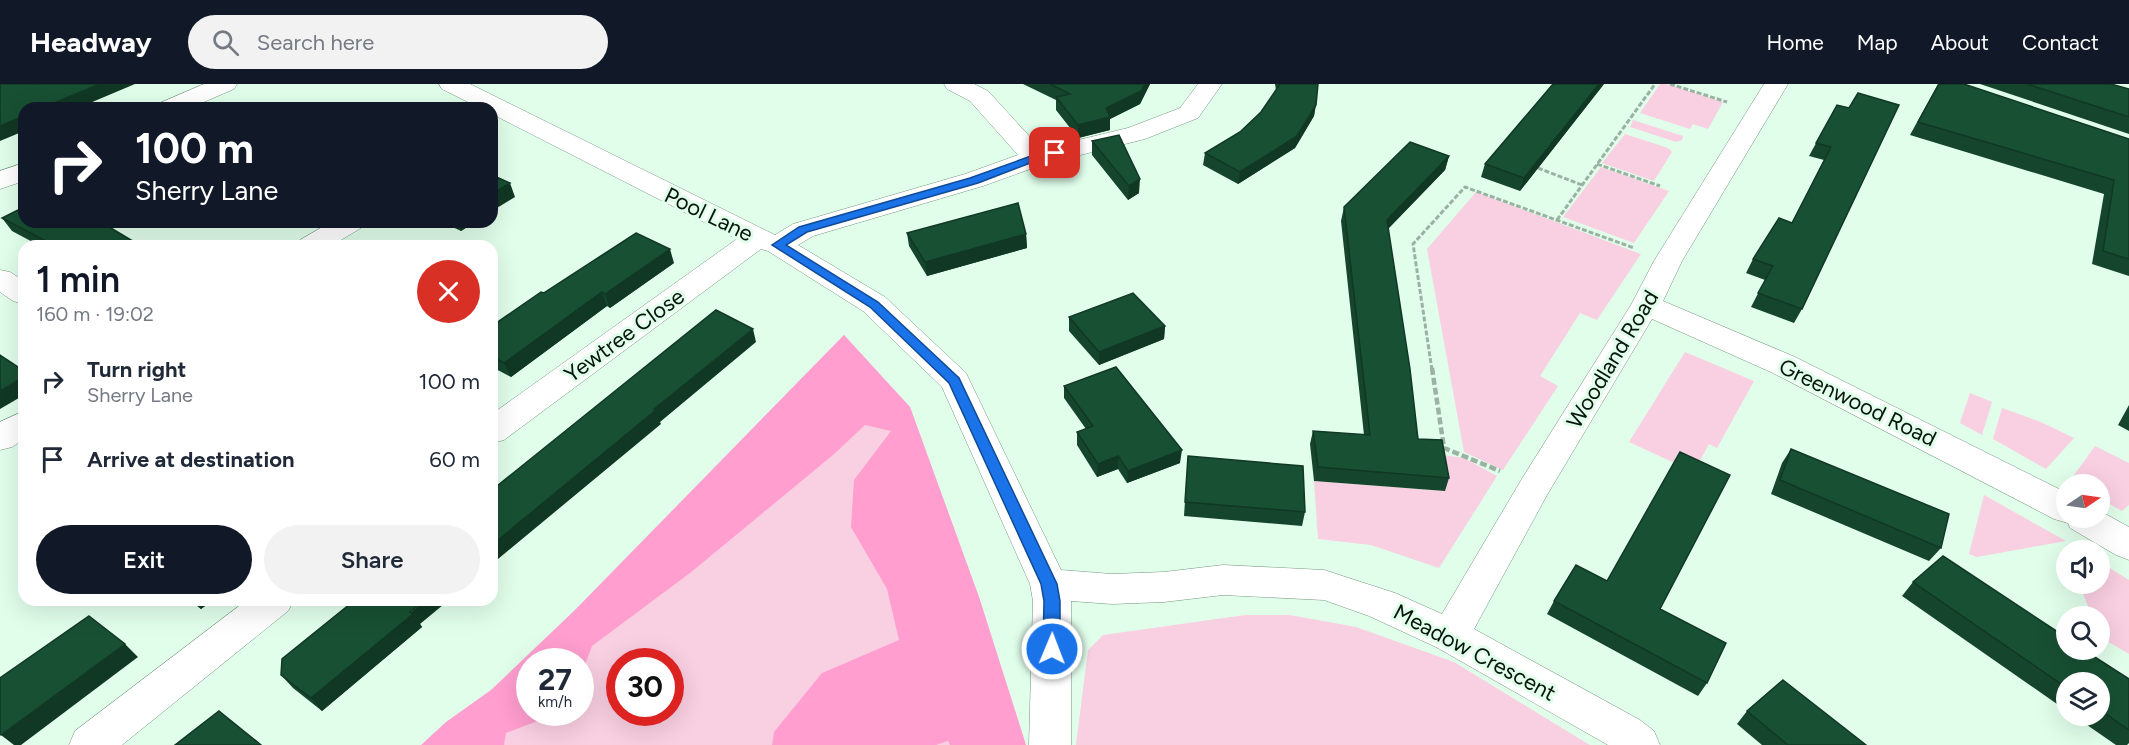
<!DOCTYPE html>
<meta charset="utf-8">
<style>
:root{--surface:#fff;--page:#f2f2f3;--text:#1f2937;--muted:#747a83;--accent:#111827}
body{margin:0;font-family:Figtree,sans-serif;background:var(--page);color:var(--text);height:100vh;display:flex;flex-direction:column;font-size:22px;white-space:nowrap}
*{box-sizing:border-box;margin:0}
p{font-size:20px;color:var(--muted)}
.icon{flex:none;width:33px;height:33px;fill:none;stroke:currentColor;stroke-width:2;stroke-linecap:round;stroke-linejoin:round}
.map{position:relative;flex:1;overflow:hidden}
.drawer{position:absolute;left:18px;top:156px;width:480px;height:366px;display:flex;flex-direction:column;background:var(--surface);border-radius:18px;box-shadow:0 6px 24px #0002}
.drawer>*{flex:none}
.hud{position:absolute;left:18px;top:18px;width:480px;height:126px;border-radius:18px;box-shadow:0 6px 24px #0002;background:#111827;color:#fff;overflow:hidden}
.needle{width:39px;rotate:77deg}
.tools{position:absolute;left:2056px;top:390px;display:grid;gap:12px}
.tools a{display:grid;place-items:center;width:54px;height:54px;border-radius:50%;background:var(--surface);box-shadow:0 6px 24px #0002;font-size:30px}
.speed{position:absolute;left:516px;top:564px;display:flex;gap:12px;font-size:30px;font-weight:700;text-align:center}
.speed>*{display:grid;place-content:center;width:78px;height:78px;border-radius:50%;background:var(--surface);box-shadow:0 6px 24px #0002;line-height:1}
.speed small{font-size:15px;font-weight:400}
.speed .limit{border:9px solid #d22;background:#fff;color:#111}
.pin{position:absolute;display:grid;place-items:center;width:51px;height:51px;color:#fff;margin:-26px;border-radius:12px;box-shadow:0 3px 9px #0006}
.me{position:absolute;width:66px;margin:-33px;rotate:1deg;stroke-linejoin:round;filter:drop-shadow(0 0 4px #0008)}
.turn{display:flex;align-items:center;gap:21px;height:126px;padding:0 18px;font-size:27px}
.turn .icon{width:78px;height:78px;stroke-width:2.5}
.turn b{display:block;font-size:42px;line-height:51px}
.round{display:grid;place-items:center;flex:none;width:63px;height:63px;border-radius:32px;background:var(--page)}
.overview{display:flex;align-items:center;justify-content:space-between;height:102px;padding:0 18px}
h1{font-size:36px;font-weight:600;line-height:45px;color:var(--accent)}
.action{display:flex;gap:12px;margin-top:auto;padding:12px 18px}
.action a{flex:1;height:69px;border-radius:36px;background:var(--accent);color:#fff;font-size:24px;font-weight:600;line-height:69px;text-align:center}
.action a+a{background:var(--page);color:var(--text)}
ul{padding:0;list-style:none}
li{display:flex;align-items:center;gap:18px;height:78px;padding:0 18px}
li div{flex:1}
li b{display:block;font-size:22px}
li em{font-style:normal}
header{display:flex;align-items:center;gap:36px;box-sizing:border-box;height:84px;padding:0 30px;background:var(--accent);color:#fff}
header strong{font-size:28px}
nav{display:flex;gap:33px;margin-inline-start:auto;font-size:21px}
.search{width:420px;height:54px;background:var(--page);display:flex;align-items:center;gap:15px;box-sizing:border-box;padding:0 21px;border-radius:33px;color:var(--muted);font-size:22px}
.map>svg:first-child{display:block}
.green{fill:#f9cfe2;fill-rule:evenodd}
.forest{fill:#ff9ecf}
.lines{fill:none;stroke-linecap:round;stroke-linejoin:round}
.minor-casing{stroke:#759680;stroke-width:1}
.path-far1{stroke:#9bb2a3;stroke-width:3;stroke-dasharray:5 2;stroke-linecap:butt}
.path{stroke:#9bb2a3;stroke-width:4.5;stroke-dasharray:7 3;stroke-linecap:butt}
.minor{fill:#fff;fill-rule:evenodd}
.wall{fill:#15452c}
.shaded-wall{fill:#113824}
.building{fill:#185033;stroke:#113824;stroke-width:1.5}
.route{fill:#1a73e8;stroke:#114b97;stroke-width:1.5}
.labels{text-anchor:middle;stroke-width:6;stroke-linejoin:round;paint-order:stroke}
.street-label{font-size:22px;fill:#08150d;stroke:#e1feeb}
</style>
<header>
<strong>Headway</strong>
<div class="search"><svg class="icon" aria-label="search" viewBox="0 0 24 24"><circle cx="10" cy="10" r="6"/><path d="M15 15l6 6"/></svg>Search here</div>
<nav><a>Home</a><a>Map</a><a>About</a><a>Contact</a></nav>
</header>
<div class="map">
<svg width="2129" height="661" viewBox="0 0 2129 661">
<rect width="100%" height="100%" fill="#e1feeb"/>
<path class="green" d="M 1660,0 L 1666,0 L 1723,18 L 1708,45 L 1693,40 L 1690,45 L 1640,29 Z
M 1633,36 L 1683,52 L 1682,56 L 1676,58 L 1630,43 Z
M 1625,50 L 1668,64 L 1672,68 L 1654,97 L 1602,79 Z
M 1601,83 L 1669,107 L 1634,159 L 1563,133 Z
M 1476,108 L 1641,170 L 1597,236 L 1580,229 L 1540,292 L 1558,302 L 1503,386 L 1464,368 L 1427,165 Z
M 844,251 L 910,323 L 979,513 L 1026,661 L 451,661 L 577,524 ZM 530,578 L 580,578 L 580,628 L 530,628 ZM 620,578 L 670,578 L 670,628 L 620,628 Z
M 1685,268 L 1754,297 L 1717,364 L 1709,360 L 1694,388 L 1629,358 Z
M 1970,309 L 1992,318 L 1982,351 L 1960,339 Z
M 2002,324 L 2041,338 L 2074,354 L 2046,385 L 1993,355 Z
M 2095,362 L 2129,379 L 2129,421 L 2122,427 L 2100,415 L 2100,400 L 2075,400 L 2069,398 Z
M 1437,370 L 1464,374 L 1497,392 L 1439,484 L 1371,461 L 1318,455 L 1314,397 L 1444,407 Z
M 1984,411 L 2066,457 L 1977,473 L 1969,470 Z
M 2100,478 L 2129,496 L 2129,570 L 2100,553 L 2100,532 L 2092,532 L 2079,500 L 2100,500 Z
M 1245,531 L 1290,531 L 1356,543 L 1454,578 L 1590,661 L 1076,661 L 1088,566 L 1103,551 Z"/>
<path class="forest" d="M 844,251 L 910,323 L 979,513 L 1026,661 L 950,661 L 948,657 L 936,661 L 772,661 L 774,648 L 822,589 L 899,556 L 887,505 L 851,443 L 854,396 L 891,347 L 865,341 L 833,371 L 690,489 L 592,562 L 581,591 L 580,578 L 530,578 L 530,628 L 559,629 L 506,649 L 504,661 L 421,661 L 446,638 L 491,606 L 577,524 Z"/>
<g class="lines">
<defs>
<path id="minor" d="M 204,0 L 237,0 L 234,5 L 190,24 L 157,24 L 160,19 Z
M 439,0 L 470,0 L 775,151 L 793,140 L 965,90 L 1018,71 L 970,17 L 947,5 L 944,0 L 974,0 L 988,7 L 1041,65 L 1128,44 L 1180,24 L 1198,0 L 1222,0 L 1198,34 L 1145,55 L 1044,80 L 983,102 L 813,152 L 798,161 L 885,213 L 966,289 L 1061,486 L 1112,490 L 1164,488 L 1223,481 L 1324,486 L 1395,509 L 1442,530 L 1523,393 L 1631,221 L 1654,177 L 1764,0 L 1788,0 L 1682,177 L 1663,217 L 1795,273 L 2067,409 L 2067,434 L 2100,434 L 2100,427 L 2129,443 L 2129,476 L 2116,471 L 2070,444 L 2068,439 L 2054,435 L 1773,289 L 1652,235 L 1547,411 L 1474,545 L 1640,636 L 1654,647 L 1660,661 L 1608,661 L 1436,563 L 1369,532 L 1324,516 L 1223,511 L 1164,518 L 1112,520 L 1071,517 L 1071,661 L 1029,661 L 1033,517 L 1030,500 L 942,303 L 863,227 L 768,167 L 761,165 L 504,356 L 492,359 L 492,330 L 737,155 L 492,30 L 492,24 L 480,24 L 442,5 Z
M 24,79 L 24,97 L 0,105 L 0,87 Z
M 331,138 L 365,138 L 361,144 L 331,162 L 296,162 L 300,156 Z
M 0,186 L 10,188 L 24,197 L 24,220 L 13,217 L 0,208 Z
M 24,327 L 24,355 L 12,363 L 0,366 L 0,338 Z
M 247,516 L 294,516 L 288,527 L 122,661 L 69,661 L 75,647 Z"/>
</defs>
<use href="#minor" class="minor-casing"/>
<path class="path-far1" d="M 1670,0 L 1727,18
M 1597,80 L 1660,102
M 1538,84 L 1582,101
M 1557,136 L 1655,0
M 1432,286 L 1413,160 L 1465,103 L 1634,164"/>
<path class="path" d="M 1432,284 L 1444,364 L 1500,387"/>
<use href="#minor" class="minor"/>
</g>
<path class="wall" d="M 1023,0 L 1150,0 L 1140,20 L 1110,35 L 1110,46 L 1078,54 L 1056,26 L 1056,16 Z
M 1275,0 L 1318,0 L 1314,32 L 1295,64 L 1238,100 L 1203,81 L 1205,69 L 1240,48 L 1261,28 L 1276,6 Z
M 1604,0 L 1520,107 L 1481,93 L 1485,80 Z
M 1938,0 L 2129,55 L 2129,192 L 2092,180 L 2104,110 L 1910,51 Z
M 1980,0 L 2111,0 L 2129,5 L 2129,50 Z
M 1837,21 L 1849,24 L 1802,225 L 1794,239 L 1751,223 L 1765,196 L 1746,189 L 1753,175 L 1792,139 L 1824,76 L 1809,72 Z
M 1092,57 L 1139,109 L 1128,116 L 1092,71 Z
M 1449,72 L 1445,86 L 1388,145 L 1418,355 L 1449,394 L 1445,407 L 1314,397 L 1310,360 L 1313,347 L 1364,351 L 1341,137 L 1344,123 Z
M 2,134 L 141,162 L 40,162 L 12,147 Z
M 442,138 L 475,138 L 461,147 Z
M 907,149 L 1026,150 L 1027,164 L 927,192 L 909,162 Z
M 674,179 L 610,224 L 607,222 L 511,293 L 492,283 L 492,242 L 544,209 Z
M 1069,233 L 1165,242 L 1164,255 L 1099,281 L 1069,247 Z
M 1064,302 L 1180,379 L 1127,399 L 1118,385 L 1097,393 L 1077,361 L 1077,348 L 1086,345 L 1064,314 Z
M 2129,321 L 2129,347 L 2118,341 Z
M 1791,365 L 1941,464 L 1929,477 L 1771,410 L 1782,379 Z
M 1188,372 L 1305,428 L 1302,442 L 1184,432 Z
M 1913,498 L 2129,595 L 2129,659 L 2127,661 L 2116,661 L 2074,632 L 2100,632 L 2100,598 L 2067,598 L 2067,627 L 1902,512 Z
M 189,516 L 213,516 L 201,525 Z
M 1554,517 L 1660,525 L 1707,599 L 1698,612 L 1547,530 Z
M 420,540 L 422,543 L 322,627 L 293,604 L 281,591 Z
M 1747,627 L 1866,661 L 1762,661 L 1737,640 Z"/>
<path class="shaded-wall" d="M 100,0 L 135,0 L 78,24 L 42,24 Z
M 1145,0 L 1150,0 L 1140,20 L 1110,35 L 1110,46 L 1078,54 L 1078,41 Z
M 1599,0 L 1604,0 L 1520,107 L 1524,94 Z
M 1316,21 L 1314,32 L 1295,64 L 1238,100 L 1240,88 Z
M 24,32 L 24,47 L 0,57 L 0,42 Z
M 1449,72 L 1445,86 L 1383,150 L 1387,136 Z
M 1140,95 L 1139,109 L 1128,116 L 1129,102 Z
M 510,99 L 515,113 L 492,127 L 492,110 Z
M 456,138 L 475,138 L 461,147 Z
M 1026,150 L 1027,164 L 927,192 L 925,178 Z
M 670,165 L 674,179 L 610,224 L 605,210 Z
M 602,208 L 607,222 L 511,293 L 504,279 Z
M 1165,242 L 1164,255 L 1099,281 L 1099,268 Z
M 753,245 L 756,258 L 660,338 L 661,340 L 492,480 L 492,461 L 654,325 Z
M 24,293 L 24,311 L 0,325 L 0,307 Z
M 1182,366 L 1180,379 L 1127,399 L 1128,387 Z
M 1118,372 L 1118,385 L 1097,393 L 1098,380 Z
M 193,516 L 213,516 L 201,525 Z
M 425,516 L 449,516 L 420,540 L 422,543 L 322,627 L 311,614 Z
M 125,560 L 138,573 L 21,661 L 14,661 L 1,651 Z"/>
<path class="building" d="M 0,0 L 100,0 L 42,24 L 24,24 L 24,32 L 0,42 Z
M 1050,0 L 1145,0 L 1141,7 L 1106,24 L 1110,33 L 1078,41 L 1056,13 L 1070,10 Z
M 1280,0 L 1318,0 L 1316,21 L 1297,52 L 1240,88 L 1205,69 L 1240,48 L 1261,28 Z
M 1553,0 L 1599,0 L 1524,94 L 1485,80 Z
M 1939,0 L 1964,0 L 2129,55 L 2129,175 L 2103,167 L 2114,96 L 1918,38 Z
M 2027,0 L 2111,0 L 2129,5 L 2129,33 Z
M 1858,9 L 1899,21 L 1802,225 L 1758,209 L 1773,182 L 1753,175 L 1779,134 L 1792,139 L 1831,63 L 1816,59 L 1837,21 L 1849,24 Z
M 1119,51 L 1140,95 L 1129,102 L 1092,57 Z
M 1410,58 L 1449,72 L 1387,136 L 1410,285 L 1418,355 L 1442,356 L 1449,394 L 1318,383 L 1313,347 L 1370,351 L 1344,123 Z
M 492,91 L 510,99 L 492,110 Z
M 1018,119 L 1026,150 L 925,178 L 907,149 Z
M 24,123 L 24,138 L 101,138 L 141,162 L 55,162 L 2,134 Z
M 636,149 L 670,165 L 605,210 L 602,208 L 504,279 L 492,272 L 492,242 L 541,208 L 544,209 Z
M 1133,209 L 1165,242 L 1099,268 L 1069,233 Z
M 716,226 L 753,245 L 654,325 L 656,326 L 492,461 L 492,406 Z
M 0,271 L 24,287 L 24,293 L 0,307 Z
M 1116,283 L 1182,366 L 1128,387 L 1118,372 L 1098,380 L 1077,348 L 1093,342 L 1064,302 Z
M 1791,365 L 1949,430 L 1941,464 L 1780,396 Z
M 1680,368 L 1730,391 L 1660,525 L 1726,559 L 1707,599 L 1554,517 L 1576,481 L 1607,497 Z
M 1188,372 L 1303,382 L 1305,428 L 1185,418 Z
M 1943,472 L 2067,554 L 2067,566 L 2084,566 L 2129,595 L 2129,646 L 2100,626 L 2100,598 L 2067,598 L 2067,604 L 1913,498 Z
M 355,516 L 425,516 L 410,528 L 413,530 L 311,614 L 281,591 L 282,575 Z
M 89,532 L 125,560 L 1,651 L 0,650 L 0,594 Z
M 1783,596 L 1866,661 L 1788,661 L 1747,627 Z
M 219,627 L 261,661 L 175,661 Z"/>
<path class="route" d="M 1055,66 L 1059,67 L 1059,72 L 1038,76 L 978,99 L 807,148 L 786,161 L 878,218 L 959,294 L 1057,500 L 1060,517 L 1060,565 L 1057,570 L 1052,572 L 1046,570 L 1043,565 L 1044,517 L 1041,500 L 949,299 L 870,223 L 772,161 L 799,143 L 970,94 L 1031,72 Z"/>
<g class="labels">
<g class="street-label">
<text transform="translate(709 130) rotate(26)" y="8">Pool Lane</text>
<text transform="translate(624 251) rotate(-36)" y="8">Yewtree Close</text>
<text transform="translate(1612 275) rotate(-59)" y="8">Woodland Road</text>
<text transform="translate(1858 318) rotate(26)" y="8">Greenwood Road</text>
<text transform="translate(1475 568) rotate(28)" y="8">Meadow Crescent</text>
</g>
</g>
</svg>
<div class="tools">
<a><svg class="needle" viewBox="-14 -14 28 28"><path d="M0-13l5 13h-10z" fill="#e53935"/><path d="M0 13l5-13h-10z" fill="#747a83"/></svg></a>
<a><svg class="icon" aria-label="sound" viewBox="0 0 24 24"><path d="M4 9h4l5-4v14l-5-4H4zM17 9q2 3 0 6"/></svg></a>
<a><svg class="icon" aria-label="search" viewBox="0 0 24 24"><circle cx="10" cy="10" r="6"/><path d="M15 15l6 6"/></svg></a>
<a><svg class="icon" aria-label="layers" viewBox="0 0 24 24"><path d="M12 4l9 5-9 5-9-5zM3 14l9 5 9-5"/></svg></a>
</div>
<div class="speed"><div>27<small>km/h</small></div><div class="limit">30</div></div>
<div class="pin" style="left:1055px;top:69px;background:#d93025"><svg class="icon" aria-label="arrive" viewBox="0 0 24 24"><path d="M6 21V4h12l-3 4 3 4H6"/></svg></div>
<svg class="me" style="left:1052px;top:565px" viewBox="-20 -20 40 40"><circle r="17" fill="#1a73e8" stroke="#fff" stroke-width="3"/><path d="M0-11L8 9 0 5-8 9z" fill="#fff"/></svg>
<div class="hud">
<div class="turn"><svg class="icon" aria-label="right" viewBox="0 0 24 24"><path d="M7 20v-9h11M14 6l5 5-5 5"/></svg><div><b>100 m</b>Sherry Lane</div></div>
</div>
<section class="drawer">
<div class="overview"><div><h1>1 min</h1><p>160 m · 19:02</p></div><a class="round" style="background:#d93025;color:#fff"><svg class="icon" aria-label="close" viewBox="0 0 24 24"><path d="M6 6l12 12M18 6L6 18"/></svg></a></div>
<ul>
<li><svg class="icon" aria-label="right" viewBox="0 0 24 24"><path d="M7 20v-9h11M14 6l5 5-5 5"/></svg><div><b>Turn right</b><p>Sherry Lane</p></div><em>100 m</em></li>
<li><svg class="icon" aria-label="arrive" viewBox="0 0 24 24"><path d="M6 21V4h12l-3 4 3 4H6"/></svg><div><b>Arrive at destination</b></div><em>60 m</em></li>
</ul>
<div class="action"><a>Exit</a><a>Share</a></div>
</section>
</div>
